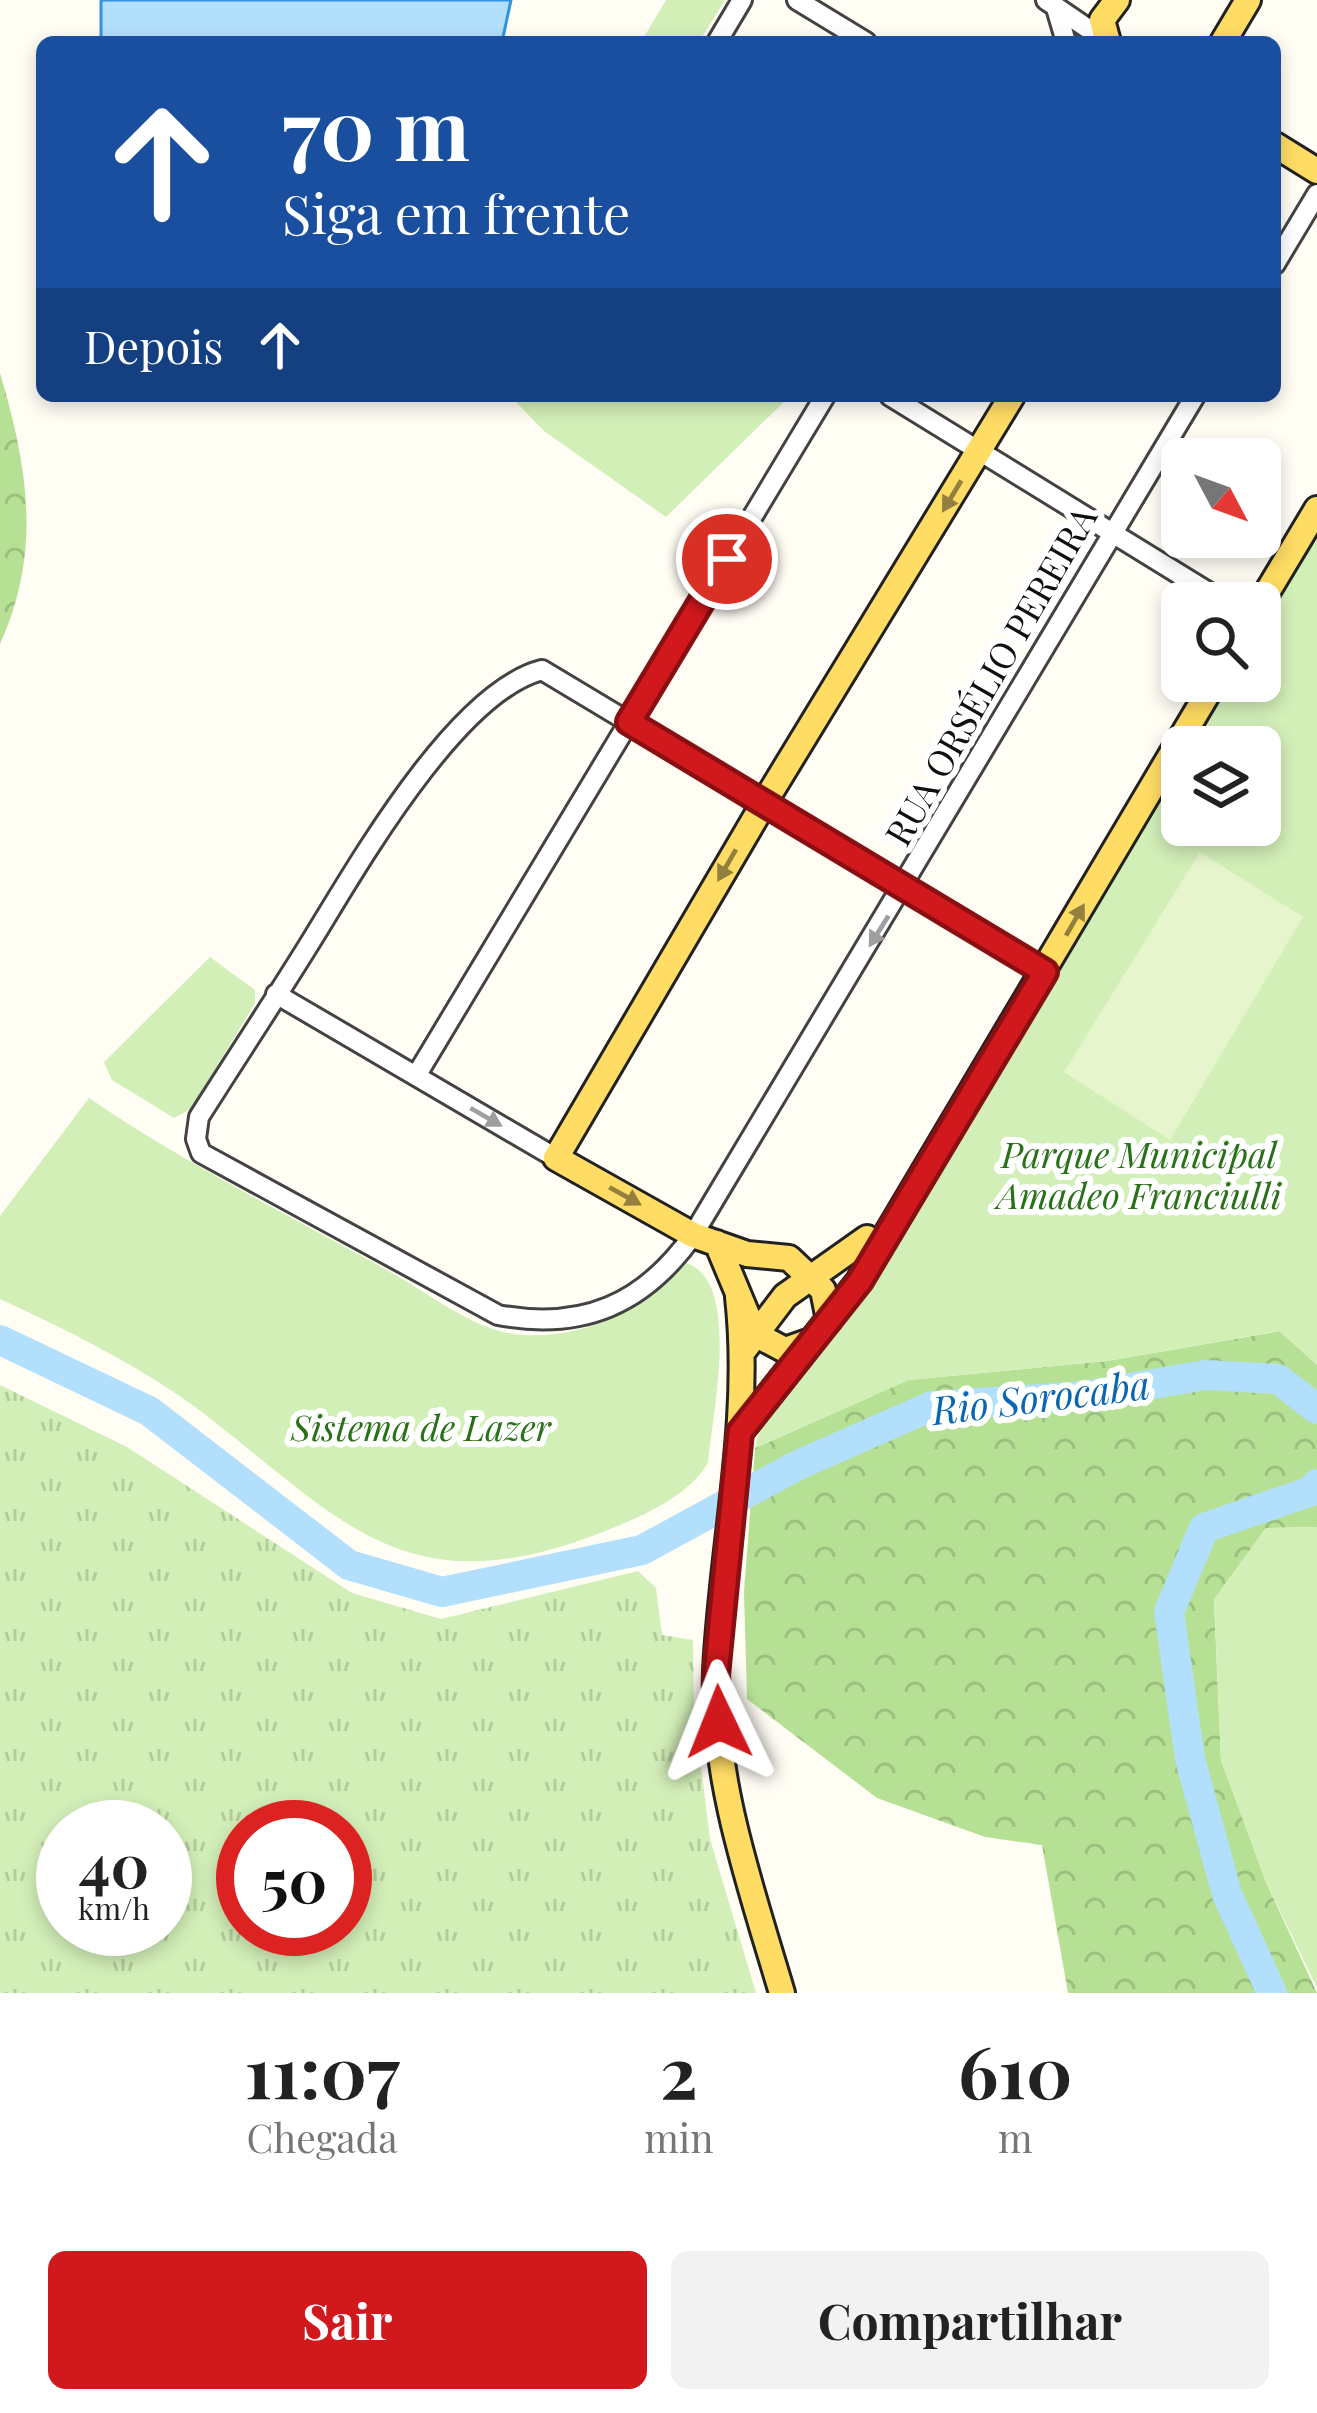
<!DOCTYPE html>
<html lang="pt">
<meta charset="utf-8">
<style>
:root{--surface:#fff;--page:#f2f2f2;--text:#222;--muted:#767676;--accent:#d1181d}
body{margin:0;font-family:"Playfair Display",serif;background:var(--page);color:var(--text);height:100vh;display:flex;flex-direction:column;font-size:45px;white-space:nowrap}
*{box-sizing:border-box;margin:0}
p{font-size:39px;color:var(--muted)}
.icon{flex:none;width:66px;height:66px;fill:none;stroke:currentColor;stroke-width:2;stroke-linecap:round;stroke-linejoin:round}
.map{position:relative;height:1993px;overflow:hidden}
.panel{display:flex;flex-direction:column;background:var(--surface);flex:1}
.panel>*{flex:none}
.hud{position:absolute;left:36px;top:36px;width:1245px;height:366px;border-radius:18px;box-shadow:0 6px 18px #0003;background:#1a4fa0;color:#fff;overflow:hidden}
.needle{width:78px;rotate:131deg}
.controls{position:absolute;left:1161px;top:438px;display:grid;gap:24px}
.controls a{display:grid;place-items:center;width:120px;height:120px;border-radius:18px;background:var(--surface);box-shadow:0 6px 18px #0003;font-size:60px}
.speed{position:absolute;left:36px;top:1800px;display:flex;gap:24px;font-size:60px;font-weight:700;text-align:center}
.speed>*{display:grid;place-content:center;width:156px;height:156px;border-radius:50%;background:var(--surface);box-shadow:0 6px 18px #0003;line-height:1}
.speed small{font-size:30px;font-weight:400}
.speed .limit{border:18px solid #d22;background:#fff;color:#111}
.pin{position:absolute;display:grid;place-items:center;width:102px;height:102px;color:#fff;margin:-51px;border:6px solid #fff;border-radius:50%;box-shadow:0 3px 12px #0007}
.me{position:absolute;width:132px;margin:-66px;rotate:358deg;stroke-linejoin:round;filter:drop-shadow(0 0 9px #0008)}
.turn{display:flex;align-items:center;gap:42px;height:252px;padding:0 48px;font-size:54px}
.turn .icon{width:156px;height:156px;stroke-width:2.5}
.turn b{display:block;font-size:84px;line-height:102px}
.then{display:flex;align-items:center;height:114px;padding:0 48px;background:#0003;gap:24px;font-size:45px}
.eta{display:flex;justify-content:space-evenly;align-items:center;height:204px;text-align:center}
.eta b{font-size:72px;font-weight:700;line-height:84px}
.button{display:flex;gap:24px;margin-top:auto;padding:24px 48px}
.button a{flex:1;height:138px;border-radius:18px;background:var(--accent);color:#fff;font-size:48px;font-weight:700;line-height:138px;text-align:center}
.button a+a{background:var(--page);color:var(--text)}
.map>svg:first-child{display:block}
.grass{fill:url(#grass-tufts);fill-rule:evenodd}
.forest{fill:url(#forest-crowns)}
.park{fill:#d3efb8}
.pitch{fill:#e6f5cb}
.water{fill:#b2dffc;stroke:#3194dc;stroke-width:3}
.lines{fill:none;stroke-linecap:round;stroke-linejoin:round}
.river{stroke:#b2dffc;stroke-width:30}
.minor-casing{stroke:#434343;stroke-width:24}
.major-casing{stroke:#212121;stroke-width:30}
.minor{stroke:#fff;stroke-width:18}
.major{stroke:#ffdc64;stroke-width:24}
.oneway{fill:#93803e}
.oneway2{fill:#9f9f9f}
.route-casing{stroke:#881013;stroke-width:30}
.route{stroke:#d1181d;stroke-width:21}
.labels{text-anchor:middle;stroke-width:12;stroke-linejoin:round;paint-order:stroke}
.street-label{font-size:36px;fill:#101010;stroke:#fff}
.park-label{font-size:36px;font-style:italic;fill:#297118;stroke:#fff}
.water-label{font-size:39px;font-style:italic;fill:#0a65b2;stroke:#fff}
</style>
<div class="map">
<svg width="1317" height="1993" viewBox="0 0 1317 1993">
<defs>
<pattern id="grass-tufts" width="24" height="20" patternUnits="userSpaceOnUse" patternTransform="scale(3)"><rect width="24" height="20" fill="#d3efb8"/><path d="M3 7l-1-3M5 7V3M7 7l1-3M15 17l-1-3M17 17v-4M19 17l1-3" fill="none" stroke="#b4cc9d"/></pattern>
<pattern id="forest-crowns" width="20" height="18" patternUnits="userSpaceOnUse" patternTransform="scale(3)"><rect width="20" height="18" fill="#b6e195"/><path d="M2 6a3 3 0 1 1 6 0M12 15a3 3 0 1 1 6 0" fill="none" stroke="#9bc07f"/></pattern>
</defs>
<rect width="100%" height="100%" fill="#fffdf4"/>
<path class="grass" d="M 0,1385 L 127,1447 L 352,1593 L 441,1619 L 638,1571 L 656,1588 L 662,1635 L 693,1640 L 694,1710 L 710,1839 L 756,1993 L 0,1993 ZM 63,1827 L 165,1827 L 165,1929 L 63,1929 ZM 243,1827 L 345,1827 L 345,1929 L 243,1929 Z"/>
<path class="forest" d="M 0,373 C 28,468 42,551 0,644 Z
M 1280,1331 L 1317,1365 L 1317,1527 L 1266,1528 L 1214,1600 L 1221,1760 L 1266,1882 L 1317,1993 L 1068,1993 L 1042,1845 L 985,1837 L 877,1798 L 747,1699 L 744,1592 L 755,1448 L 908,1380 L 1107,1361 Z"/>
<path class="park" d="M 666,0 L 725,0 L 699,42 L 641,42 Z
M 510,396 L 790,396 L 666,517 L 544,431 Z
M 1317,525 L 1317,1365 L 1279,1331 L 1107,1361 L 909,1380 L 755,1448 L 761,1421 L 1182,752 L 1182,825 L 1260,825 L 1260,747 L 1185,747 L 1224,681 L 1260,681 L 1260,621 Z
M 210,957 L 255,990 L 255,1003 L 191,1109 L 174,1118 L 112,1080 L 104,1062 Z
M 89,1098 C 184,1163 289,1215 390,1272 C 425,1291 465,1323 503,1332 C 567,1346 646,1314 681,1262 C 744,1272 712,1416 708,1463 C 686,1500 633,1520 595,1535 C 401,1608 340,1517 199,1410 C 145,1369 62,1327 0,1299 L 0,1216 Z
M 1317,1527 L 1317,1988 L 1266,1882 L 1221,1760 L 1214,1599 L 1266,1528 Z"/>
<path class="pitch" d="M 1200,852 L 1303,917 L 1170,1140 L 1064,1072 Z"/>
<path class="water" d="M 101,0 L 511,0 L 502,42 L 101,42 Z"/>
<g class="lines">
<path class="river" d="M 0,1340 L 149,1411 L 349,1565 L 442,1592 L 642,1550 L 796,1466 L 932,1406 L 1084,1396 L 1205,1375 L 1278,1379 L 1317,1409
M 1272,1993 L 1227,1894 L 1190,1759 L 1169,1612 L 1204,1528 L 1309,1492 L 1317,1484"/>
<defs>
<path id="minor" d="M 797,0 L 866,42
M 1046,0 L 1106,41
M 1056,8 L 1066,42
M 717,42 L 742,0
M 1275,264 L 1317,194
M 890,396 L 1226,603
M 1045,972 L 542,670 C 456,692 358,865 313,938 C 276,998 237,1057 199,1117 L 196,1139 L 201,1153 L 498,1315 C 583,1331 644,1304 693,1235 L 1195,396
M 276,994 L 556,1158
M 416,1076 L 825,396"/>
<path id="major" d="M 1108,42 L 1102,20 L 1117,0
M 1223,42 L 1248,0
M 1275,145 L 1317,171
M 1260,604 L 1317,509
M 717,1243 L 755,1334 L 785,1350 L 808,1342
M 738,1297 C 752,1422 722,1546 716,1671 C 712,1779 752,1891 782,1993
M 829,1320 L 823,1290 L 789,1258 L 747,1254 L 693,1235 L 556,1158 L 764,803 L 1012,396
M 744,1350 L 785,1296 L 867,1238
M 740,1432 L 859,1281 L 1215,681"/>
</defs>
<use href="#minor" class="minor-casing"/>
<use href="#major" class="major-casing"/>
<use href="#minor" class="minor"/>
<use href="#major" class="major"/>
</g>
<defs><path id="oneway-solid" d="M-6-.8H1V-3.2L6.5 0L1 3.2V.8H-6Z" transform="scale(3)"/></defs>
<g class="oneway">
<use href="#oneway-solid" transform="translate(952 496) rotate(121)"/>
<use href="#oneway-solid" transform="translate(727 865) rotate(120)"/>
<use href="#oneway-solid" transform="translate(1075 920) rotate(-60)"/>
<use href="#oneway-solid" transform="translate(625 1196) rotate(29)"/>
</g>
<g class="oneway2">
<use href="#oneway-solid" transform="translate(879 931) rotate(122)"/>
<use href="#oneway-solid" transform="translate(486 1117) rotate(30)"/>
</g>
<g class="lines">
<defs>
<path id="route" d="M 719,1722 L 716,1675 L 740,1432 L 860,1281 L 1045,972 L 629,722 L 727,559"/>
</defs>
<use href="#route" class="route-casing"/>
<use href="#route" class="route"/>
</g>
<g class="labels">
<g class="street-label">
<text transform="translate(991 676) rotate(-60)" y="13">RUA ORSÉLIO PEREIRA</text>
</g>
<g class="park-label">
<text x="1139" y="1168">Parque Municipal<tspan x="1139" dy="41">Amadeo Franciulli</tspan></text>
<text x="421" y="1441">Sistema de Lazer</text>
</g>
<g class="water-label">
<text transform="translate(1041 1398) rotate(-7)" y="14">Rio Sorocaba</text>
</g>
</g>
</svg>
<div class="controls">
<a><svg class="needle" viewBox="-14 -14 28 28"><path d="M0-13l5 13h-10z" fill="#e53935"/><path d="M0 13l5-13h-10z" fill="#767676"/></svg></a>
<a><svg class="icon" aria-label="search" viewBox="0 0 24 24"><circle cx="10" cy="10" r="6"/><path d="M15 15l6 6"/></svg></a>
<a><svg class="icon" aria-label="layers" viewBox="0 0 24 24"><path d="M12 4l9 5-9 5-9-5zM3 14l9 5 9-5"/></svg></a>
</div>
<div class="speed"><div>40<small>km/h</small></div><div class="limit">50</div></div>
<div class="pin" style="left:727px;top:559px;background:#d93025"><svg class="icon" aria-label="arrive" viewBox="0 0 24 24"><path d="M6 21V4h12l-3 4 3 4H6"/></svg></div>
<svg class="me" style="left:719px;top:1722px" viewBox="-20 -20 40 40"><path d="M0-17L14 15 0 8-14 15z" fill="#d1181d" stroke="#fff" stroke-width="4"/></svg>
<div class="hud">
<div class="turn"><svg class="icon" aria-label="ahead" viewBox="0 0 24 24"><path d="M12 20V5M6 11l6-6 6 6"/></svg><div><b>70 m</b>Siga em frente</div></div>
<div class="then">Depois<svg class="icon" aria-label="ahead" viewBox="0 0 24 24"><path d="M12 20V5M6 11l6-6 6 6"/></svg></div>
</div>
</div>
<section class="panel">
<div class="eta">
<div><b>11:07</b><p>Chegada</p></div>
<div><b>2</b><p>min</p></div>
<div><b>610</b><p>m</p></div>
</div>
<div class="button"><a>Sair</a><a>Compartilhar</a></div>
</section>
